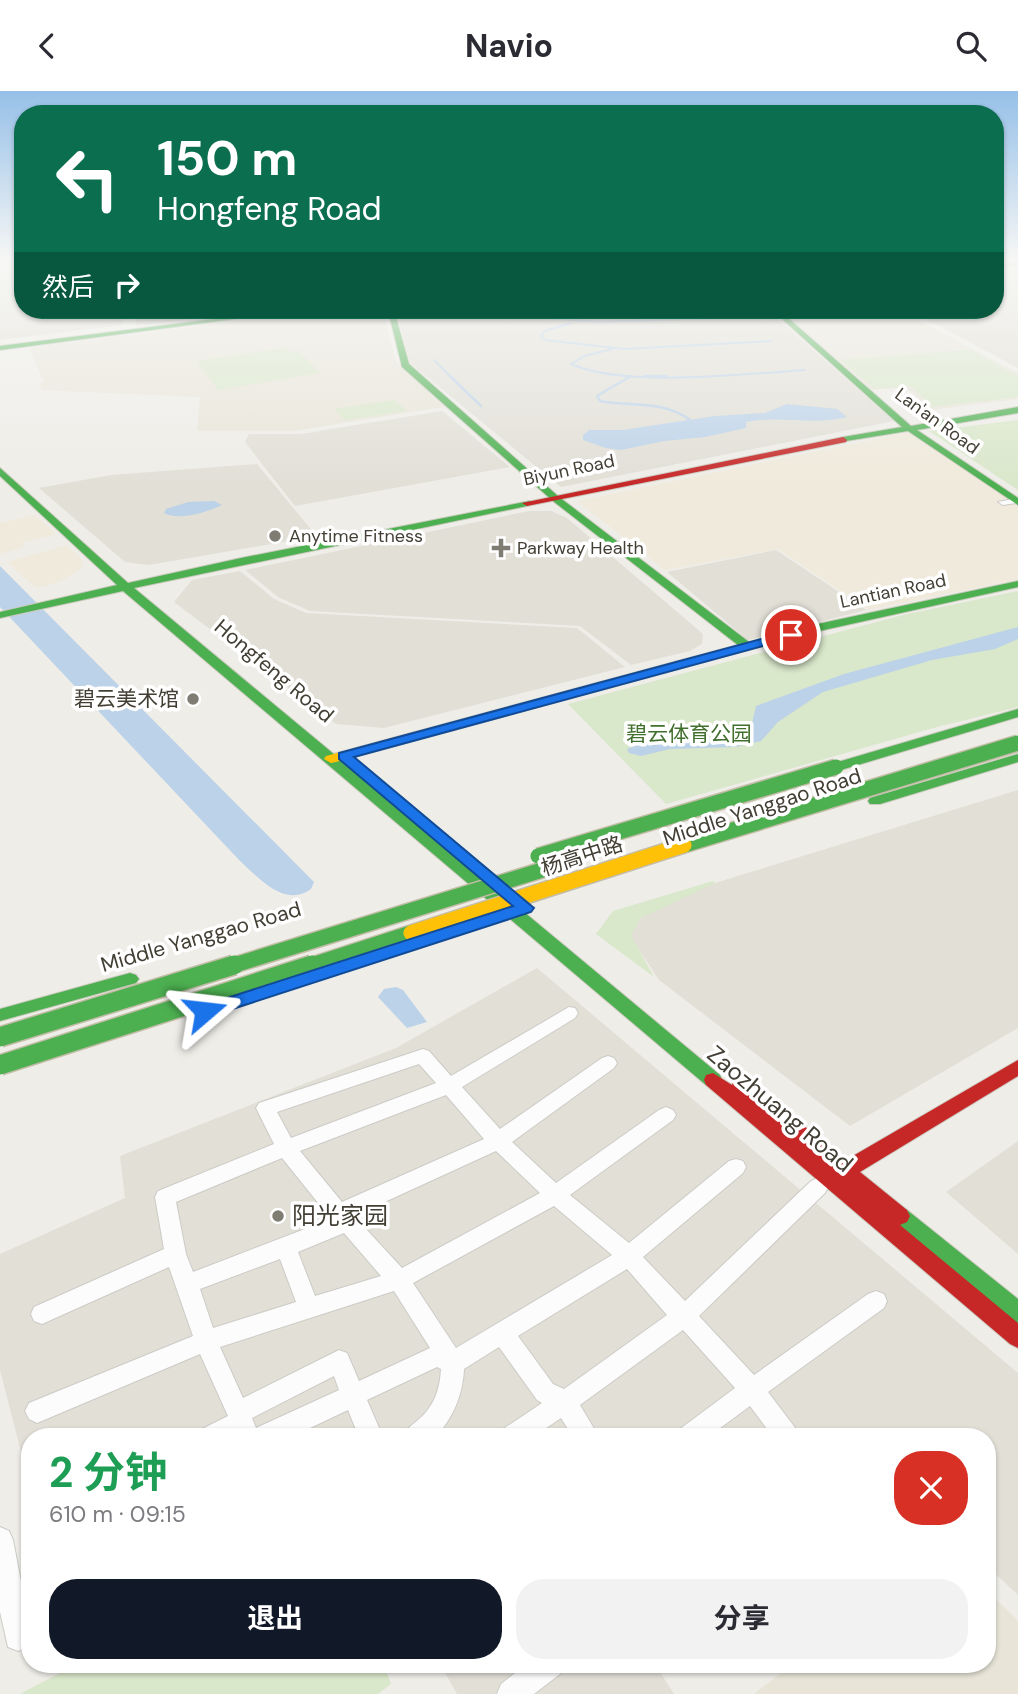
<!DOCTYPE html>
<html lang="zh">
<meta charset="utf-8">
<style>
:root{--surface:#fff;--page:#f2f2f3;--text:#2b2b33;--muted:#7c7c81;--accent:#111827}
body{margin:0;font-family:"DM Sans","Noto Sans SC",sans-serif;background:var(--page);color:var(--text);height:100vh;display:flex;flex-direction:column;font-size:26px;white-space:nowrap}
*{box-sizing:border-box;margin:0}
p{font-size:23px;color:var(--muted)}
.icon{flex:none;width:38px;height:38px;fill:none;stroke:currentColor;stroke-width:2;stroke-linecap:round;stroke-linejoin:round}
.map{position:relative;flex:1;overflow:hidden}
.side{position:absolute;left:21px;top:1337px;width:975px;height:245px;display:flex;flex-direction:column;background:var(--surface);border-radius:28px;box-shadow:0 2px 5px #0004}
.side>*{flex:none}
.banner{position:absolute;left:14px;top:14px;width:990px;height:214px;border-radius:28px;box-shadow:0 2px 5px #0004;background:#0b6e4f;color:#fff;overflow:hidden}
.pin{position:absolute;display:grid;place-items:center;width:60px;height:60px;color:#fff;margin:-30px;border:4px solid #fff;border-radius:50%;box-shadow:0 2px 7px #0007}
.me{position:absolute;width:77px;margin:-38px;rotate:73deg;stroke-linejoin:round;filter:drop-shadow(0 0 5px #0008)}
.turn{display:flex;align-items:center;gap:24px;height:147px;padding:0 28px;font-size:32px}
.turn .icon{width:91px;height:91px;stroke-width:2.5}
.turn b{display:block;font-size:49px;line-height:60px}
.then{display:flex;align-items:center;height:66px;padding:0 28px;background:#0003;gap:14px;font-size:26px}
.round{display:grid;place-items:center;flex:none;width:74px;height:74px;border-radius:28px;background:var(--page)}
.head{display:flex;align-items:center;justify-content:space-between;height:119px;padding:0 28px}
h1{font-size:42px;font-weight:700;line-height:52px;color:#1e9e55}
.action{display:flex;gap:14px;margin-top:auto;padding:14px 28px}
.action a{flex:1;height:80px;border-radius:28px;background:var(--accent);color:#fff;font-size:28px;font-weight:700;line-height:80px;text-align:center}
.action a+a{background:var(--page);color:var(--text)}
header{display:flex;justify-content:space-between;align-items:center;height:91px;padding:0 28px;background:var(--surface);font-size:32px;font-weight:700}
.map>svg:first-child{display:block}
.residential{fill:#e1dfd6}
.commercial{fill:#f0eadc}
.education{fill:#e8e5d8}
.green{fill:#d9e7ca}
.water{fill:#bcd2e9}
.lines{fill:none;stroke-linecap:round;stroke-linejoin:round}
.stream-far1{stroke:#bcd2e9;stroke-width:2}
.stream{stroke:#bcd2e9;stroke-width:2.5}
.street-casing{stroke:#cccbc6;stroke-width:2}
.fast-casing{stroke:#cccabf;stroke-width:2}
.slow-casing{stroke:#cccabf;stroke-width:2}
.jam-casing{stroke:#cccabf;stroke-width:2}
.street{fill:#fcfcfc;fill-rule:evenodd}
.fast{fill:#4caf50;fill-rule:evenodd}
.slow{fill:#ffc107;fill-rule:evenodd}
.jam{fill:#c62828;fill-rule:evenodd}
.fast-bridge-far1-casing{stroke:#c3bca6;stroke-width:18;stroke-linecap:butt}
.fast-bridge-casing{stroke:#c3bca6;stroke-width:22;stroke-linecap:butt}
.slow-bridge-casing{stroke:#c3bca6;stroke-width:18;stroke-linecap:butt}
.fast-bridge-far1{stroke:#4caf50;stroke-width:15}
.fast-bridge{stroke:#4caf50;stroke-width:19}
.slow-bridge{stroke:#ffc107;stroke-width:15}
.route{fill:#1a73e8;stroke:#114b97;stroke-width:2}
.poi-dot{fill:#7f7c74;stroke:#fff;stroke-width:2.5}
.labels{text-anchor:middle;stroke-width:7;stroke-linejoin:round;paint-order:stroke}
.far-street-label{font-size:18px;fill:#433f35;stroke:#fff}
.far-poi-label{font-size:18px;fill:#433f35;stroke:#fff;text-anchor:start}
.street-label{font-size:21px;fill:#433f35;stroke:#fff}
.poi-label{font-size:21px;fill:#433f35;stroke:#fff;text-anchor:end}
.park-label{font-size:21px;fill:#416f2e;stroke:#fff}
.near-street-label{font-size:24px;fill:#433f35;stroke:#fff}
.near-poi-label{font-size:24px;fill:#433f35;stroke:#fff;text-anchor:start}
</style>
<header><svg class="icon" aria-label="back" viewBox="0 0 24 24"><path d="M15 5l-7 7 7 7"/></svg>Navio<svg class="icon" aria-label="search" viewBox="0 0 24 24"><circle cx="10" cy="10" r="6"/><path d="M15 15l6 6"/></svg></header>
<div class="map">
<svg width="1018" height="1603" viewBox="0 0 1018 1603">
<rect width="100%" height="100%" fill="#eeede8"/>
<path class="residential" d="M 0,170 L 23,170 L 23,219 L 124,219 L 122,234 L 0,249 Z
M 996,178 L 1018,178 L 1018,277 L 909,219 L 996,219 Z
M 135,219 L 264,219 L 136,235 Z
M 396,219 L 768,219 L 894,330 L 561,396 L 410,272 Z
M 442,320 L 510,376 L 295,415 L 245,351 L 249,343 L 301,343 Z
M 257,373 L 314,442 L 312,446 L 149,474 L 125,471 L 39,397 L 111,384 Z
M 529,420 L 551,420 L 567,427 L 703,543 L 702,553 L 690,560 L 631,574 L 580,535 L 310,520 L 278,506 L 245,479 Z
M 776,459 L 866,519 L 748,549 L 667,481 Z
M 240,480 L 274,508 L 306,522 L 577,537 L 625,576 L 384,637 L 336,633 L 174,511 L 192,489 Z
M 1018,699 L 1018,937 L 850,1035 L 659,889 L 630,845 L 643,824 L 715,792 Z
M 537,877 L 1018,1282 L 1018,1504 L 987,1475 L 987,1346 L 30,1346 L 30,1396 L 0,1279 L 0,1163 L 125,1107 L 120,1065 L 396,957 Z
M 1018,1050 L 1018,1163 L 946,1101 Z
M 440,1573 L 655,1573 L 674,1603 L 457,1603 Z"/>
<path class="commercial" d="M 909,341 L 1018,415 L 1018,488 L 869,519 L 778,458 L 665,479 L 577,410 Z
M 35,424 L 56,443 L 21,452 L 24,456 L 0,463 L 0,432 Z
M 67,454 L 84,471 L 81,478 L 59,491 L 36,497 L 7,471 Z"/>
<path class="education" d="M 321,219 L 382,219 L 396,270 L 444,316 L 293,340 L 197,340 L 200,306 L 41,299 L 40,292 L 44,291 L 29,257 Z
M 780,219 L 899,219 L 1018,282 L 1018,308 L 931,319 L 907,297 L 872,299 Z
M 987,1499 L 1018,1530 L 1018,1603 L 754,1603 L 792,1573 L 987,1573 Z"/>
<path class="green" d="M 287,257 L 291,262 L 299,260 L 320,282 L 218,299 L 197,270 Z
M 970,259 L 1018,285 L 1018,306 L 933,316 L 911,295 L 874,298 L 840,269 Z
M 394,309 L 407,320 L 345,329 L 334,318 Z
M 1018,329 L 1018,399 L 929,340 Z
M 1018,500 L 1018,616 L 937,636 L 666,713 L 568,613 L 903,524 Z
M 713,790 L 715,792 L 641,827 L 631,844 L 654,886 L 596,843 L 613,820 Z
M 77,1573 L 384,1573 L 391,1593 L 378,1603 L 20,1603 Z"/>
<path class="water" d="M 787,313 L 837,318 L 847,326 C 813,335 781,324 746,331 L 746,337 L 705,346 L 664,350 L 621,359 L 606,357 L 583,349 L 583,344 L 589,339 L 623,339 L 715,325 L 765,322 Z
M 214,410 L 222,414 C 207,421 180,430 164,422 L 166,418 L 188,411 Z
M 0,475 L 314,791 L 311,798 C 285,817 260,788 241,771 L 0,516 Z
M 1018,536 L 1018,548 L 995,558 L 932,569 L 823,601 L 778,631 L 761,650 L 735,656 L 670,658 L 641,665 L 629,662 L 627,658 L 652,648 L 743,646 L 750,641 L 756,615 L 844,583 Z
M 396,896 L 403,899 L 427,931 L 407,937 L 378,906 L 384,898 Z"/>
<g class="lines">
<path class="stream-far1" d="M 510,219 L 510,224 L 598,231 L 744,226
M 571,232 L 545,240 L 541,245 L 545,249 L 624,258 L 771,250
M 612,258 L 585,265 L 571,273 C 625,297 744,283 805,279
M 434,269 L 452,287
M 628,287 L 631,285"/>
<path class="stream" d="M 450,285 L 481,315
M 631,285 L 597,305 L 600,310 C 631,316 664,309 690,329
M 644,285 L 666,285"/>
<defs>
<path id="street" d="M 1018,407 L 1016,412 L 1003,414 L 998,411 Z
M 569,916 L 575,917 L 578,922 L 575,927 L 462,996 L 500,1038 L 602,967 L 608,965 L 614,967 L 617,972 L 614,977 L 512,1051 L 556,1092 L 659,1019 L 666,1016 L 673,1019 L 676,1024 L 673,1029 L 570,1104 L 629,1152 L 729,1070 L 736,1068 L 743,1070 L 746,1076 L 743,1082 L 643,1166 L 685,1210 L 811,1090 L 818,1087 L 825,1090 L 828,1096 L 825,1102 L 699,1225 L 754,1284 L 868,1203 L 876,1200 L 884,1203 L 887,1210 L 884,1217 L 768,1301 L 796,1338 L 800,1346 L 773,1346 L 750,1315 L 708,1346 L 676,1346 L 680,1338 L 735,1297 L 683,1239 L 580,1314 L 599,1346 L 573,1346 L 561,1327 L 533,1346 L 499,1346 L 503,1338 L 542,1312 L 537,1309 L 499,1256 L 464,1278 C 463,1303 453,1328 435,1346 L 403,1346 C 407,1337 411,1335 418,1329 C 434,1316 440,1298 441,1278 L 437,1276 L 367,1309 L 383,1346 L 359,1346 L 348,1319 L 291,1346 L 198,1346 L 202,1338 L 228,1325 L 200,1263 L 37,1332 L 29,1328 L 25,1320 L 29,1312 L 193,1245 L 169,1176 L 42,1233 L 34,1230 L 31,1223 L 34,1216 L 164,1158 L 155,1106 L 158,1100 L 274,1053 L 256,1017 L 259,1012 L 423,958 L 429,960 L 451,985 ZM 419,973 L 436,992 L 291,1047 L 277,1021 ZM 446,1004 L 484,1048 L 342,1111 L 300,1060 ZM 496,1060 L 540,1102 L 402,1177 L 354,1125 ZM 282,1067 L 331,1128 L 193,1181 L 186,1163 L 176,1111 ZM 554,1115 L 612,1164 L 456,1257 L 413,1192 ZM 344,1142 L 381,1185 L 315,1205 L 298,1161 ZM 280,1168 L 296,1211 L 213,1237 L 200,1198 ZM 627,1178 L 667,1224 L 564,1298 L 553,1293 L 518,1245 ZM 394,1200 L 430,1257 L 359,1290 L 347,1262 L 339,1259 L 243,1307 L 220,1256 ZM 334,1285 L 339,1299 L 256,1337 L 252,1327 Z
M 0,1436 L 9,1440 L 13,1449 L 30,1537 L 28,1556 L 18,1560 L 8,1556 L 0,1521 Z
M 527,1573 L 564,1573 L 560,1583 L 534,1603 L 497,1603 L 501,1593 Z"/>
<path id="fast" d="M 1018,171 L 1018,175 L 996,176 L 996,172 Z
M 286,219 L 303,219 L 0,259 L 0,255 Z
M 388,219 L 394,219 L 409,273 L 559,406 L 749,551 L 813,534 L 1018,490 L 1018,496 L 815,541 L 682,577 L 674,577 L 674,571 L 738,554 L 553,410 L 402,276 Z
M 772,219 L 779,219 L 911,335 L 1018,316 L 1018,322 L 917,339 L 1018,407 L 1018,414 L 908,340 L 840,351 L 839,349 L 843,346 L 902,336 Z
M 0,377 L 128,492 L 241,467 L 530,410 L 532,412 L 527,415 L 134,497 L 720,984 L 722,989 L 720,994 L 713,996 L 706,994 L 123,500 L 0,527 L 0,521 L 117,494 L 0,385 Z
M 1018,618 L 1018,626 L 841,679 L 831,679 L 829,676 L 831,673 Z
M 1018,663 L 1018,671 L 880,713 L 870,713 L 868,710 L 870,707 Z
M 130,882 L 136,884 L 139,888 L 136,892 L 0,930 L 0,918 Z
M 900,1116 L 907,1119 L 1018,1208 L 1018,1232 L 1010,1229 L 893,1131 L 890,1125 L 893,1119 Z"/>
<path id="slow" d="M 678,570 L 682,571 L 682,577 L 336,671 L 331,672 L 324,668 L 326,665 Z"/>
<path id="jam" d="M 843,346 L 847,349 L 846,351 L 527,415 L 522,412 Z
M 1018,969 L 1018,985 L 860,1081 L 907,1119 L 910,1125 L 907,1131 L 900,1134 L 1018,1232 L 1018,1257 L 1010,1253 L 706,994 L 704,989 L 706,984 L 713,982 L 732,994 L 734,990 L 741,988 L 748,990 L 846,1069 Z"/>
</defs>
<use href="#street" class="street-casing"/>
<use href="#fast" class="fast-casing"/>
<use href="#slow" class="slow-casing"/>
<use href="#jam" class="jam-casing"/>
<use href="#street" class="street"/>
<use href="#fast" class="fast"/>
<use href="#slow" class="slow"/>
<use href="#jam" class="jam"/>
<defs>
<path id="fast-bridge-far1" d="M 684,754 L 1018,652
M 538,765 L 836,676
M 228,876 L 568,771
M 306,876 L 411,842"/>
<path id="fast-bridge" d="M 0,946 L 234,874
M 0,974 L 312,874"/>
<path id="slow-bridge" d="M 411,842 L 684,754"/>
</defs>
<use href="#fast-bridge-far1" class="fast-bridge-far1-casing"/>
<use href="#fast-bridge" class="fast-bridge-casing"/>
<use href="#slow-bridge" class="slow-bridge-casing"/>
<use href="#fast-bridge-far1" class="fast-bridge-far1"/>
<use href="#fast-bridge" class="fast-bridge"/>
<use href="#slow-bridge" class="slow-bridge"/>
</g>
<linearGradient id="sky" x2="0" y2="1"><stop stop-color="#96c0e8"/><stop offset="0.43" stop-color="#f7f7f5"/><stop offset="1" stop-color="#f7f7f5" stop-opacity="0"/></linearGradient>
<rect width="1018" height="394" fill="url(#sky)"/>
<path class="route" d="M 791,540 L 796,541 L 796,546 L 354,666 L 534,817 L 531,821 L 211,925 L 199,925 L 196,920 L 199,916 L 513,815 L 339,668 L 339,662 Z"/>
<g class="poi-dot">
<circle cx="275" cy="445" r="7"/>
<path d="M497.5 446.5h7v7h7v7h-7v7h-7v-7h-7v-7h7z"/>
<circle cx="193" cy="608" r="7"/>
<circle cx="278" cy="1125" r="7"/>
</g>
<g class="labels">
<g class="far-street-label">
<text transform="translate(937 330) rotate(36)" y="6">Lan'an Road</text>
<text transform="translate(569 379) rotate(-12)" y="6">Biyun Road</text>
<text transform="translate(893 500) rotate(-12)" y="6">Lantian Road</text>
</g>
<g class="far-poi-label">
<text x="289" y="451">Anytime Fitness</text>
<text x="517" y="463">Parkway Health</text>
</g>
<g class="street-label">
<text transform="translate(274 580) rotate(40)" y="7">Hongfeng Road</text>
<text transform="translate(762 716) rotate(-18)" y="7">Middle Yanggao Road</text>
<text transform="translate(582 765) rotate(-18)" y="7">杨高中路</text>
<text transform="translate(201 846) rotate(-16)" y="7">Middle Yanggao Road</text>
</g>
<g class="poi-label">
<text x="179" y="615">碧云美术馆</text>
</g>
<g class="park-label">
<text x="689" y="650">碧云体育公园</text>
</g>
<g class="near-street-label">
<text transform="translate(780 1018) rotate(40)" y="8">Zaozhuang Road</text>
</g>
<g class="near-poi-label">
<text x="292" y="1133">阳光家园</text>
</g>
</g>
</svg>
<div class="pin" style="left:791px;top:544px;background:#d93025"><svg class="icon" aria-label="arrive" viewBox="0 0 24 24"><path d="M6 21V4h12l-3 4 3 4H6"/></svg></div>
<svg class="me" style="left:205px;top:920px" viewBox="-20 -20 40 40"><path d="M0-17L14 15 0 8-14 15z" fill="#1a73e8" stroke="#fff" stroke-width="4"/></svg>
<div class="banner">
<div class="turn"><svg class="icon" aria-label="left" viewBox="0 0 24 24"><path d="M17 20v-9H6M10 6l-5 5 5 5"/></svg><div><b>150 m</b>Hongfeng Road</div></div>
<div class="then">然后<svg class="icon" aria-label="right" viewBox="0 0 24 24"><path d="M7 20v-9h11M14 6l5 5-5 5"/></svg></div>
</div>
<section class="side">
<div class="head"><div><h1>2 分钟</h1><p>610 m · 09:15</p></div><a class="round" style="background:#d93025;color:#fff"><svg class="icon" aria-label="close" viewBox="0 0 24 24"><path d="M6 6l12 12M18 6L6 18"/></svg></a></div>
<div class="action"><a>退出</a><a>分享</a></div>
</section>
</div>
